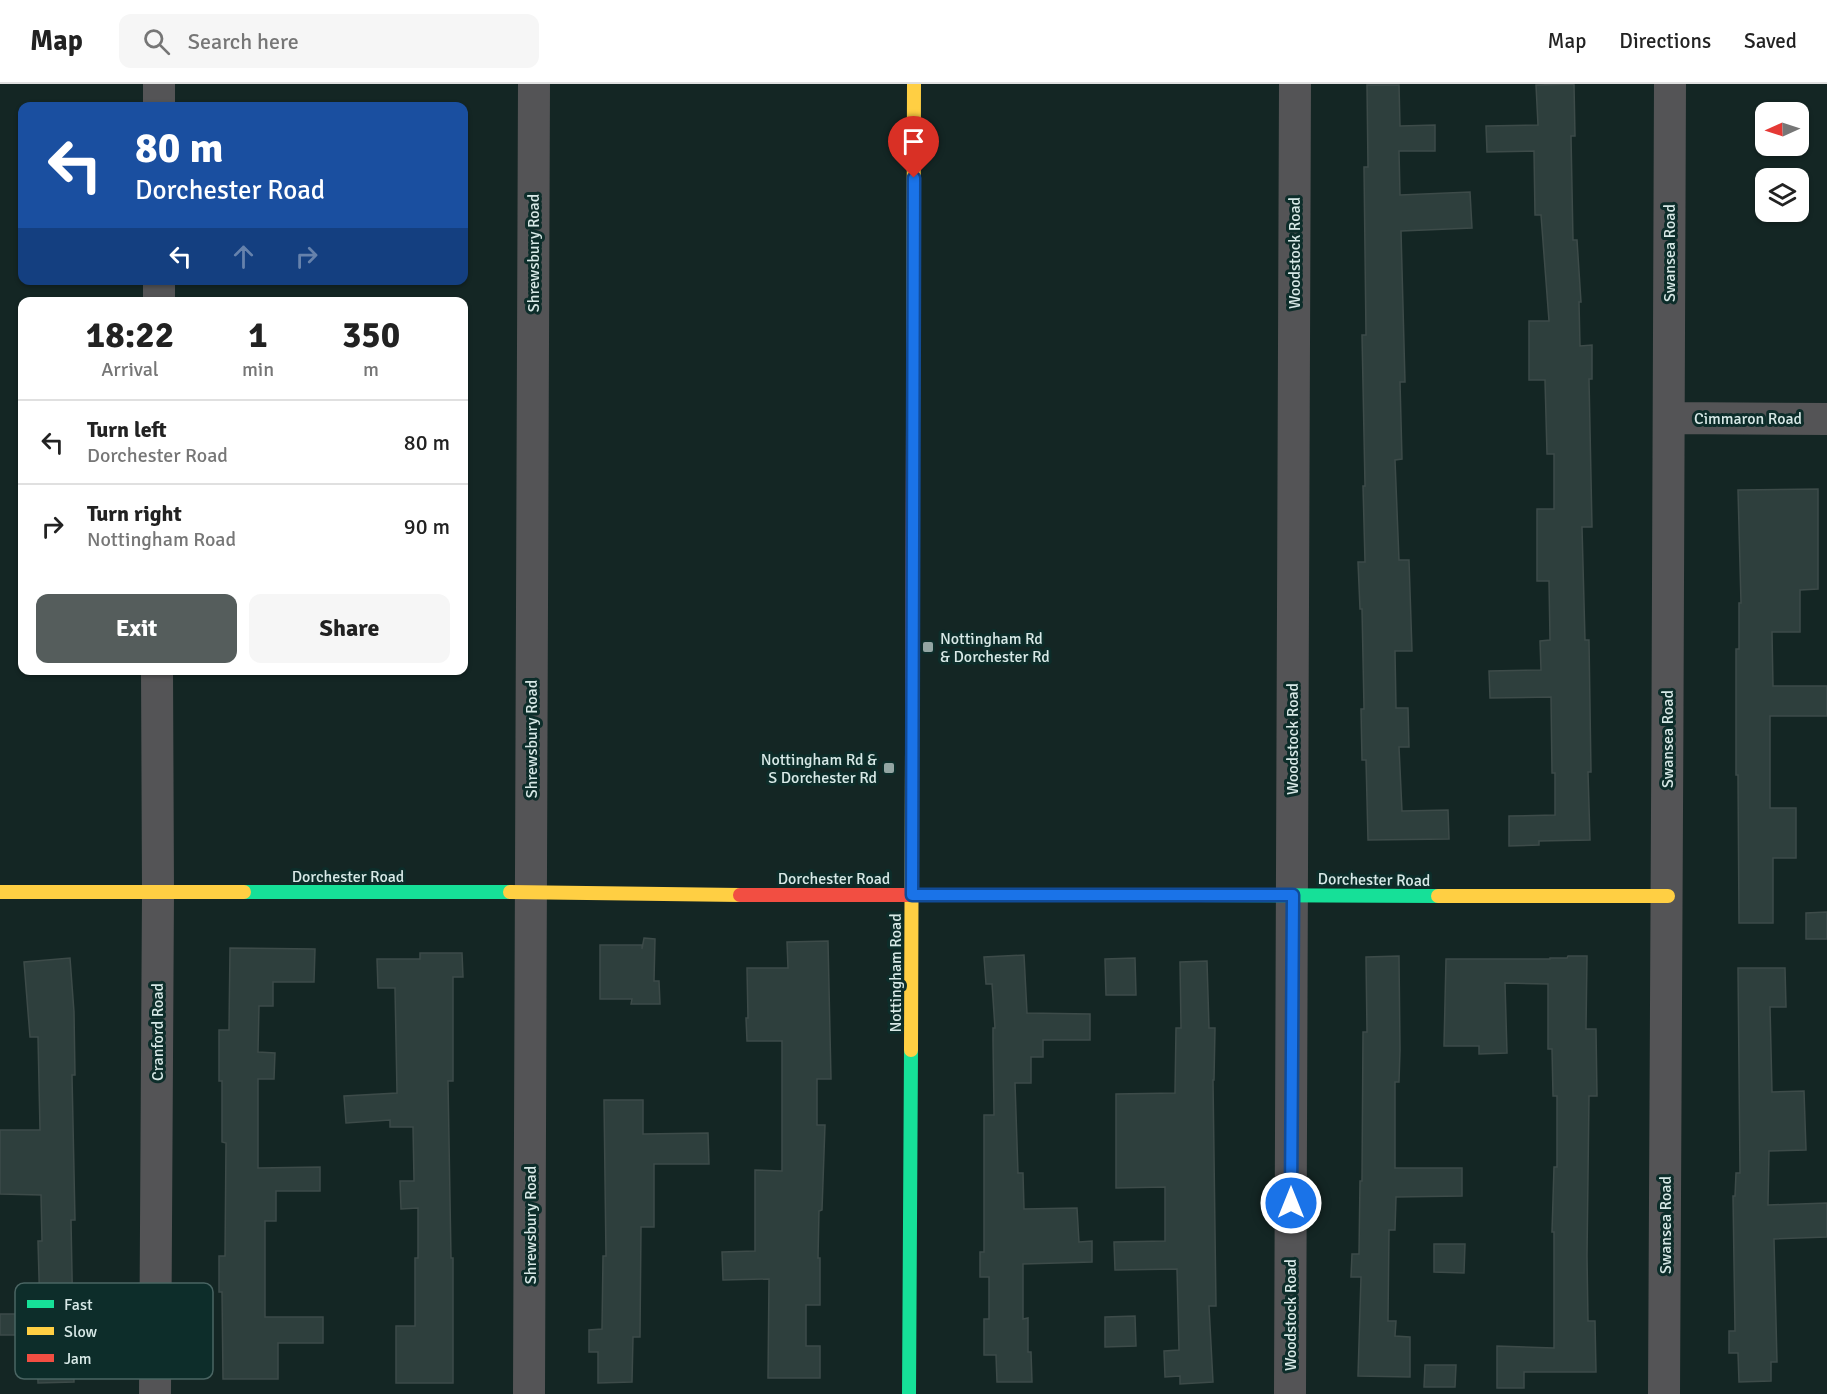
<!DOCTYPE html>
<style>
:root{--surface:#fff;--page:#f6f6f6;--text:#222;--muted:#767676;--line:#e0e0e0;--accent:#555d5c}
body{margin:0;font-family:Signika,sans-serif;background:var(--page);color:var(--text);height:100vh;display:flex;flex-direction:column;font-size:22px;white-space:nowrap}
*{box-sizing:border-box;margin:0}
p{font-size:20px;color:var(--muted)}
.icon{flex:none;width:33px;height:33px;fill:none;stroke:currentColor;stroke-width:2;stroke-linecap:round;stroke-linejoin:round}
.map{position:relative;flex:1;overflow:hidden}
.panel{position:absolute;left:18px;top:213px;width:450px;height:378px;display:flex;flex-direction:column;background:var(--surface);border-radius:12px;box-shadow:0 2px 4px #0004}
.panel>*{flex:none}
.banner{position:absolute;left:18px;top:18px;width:450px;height:183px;border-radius:12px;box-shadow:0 2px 4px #0004;background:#1a4fa0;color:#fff;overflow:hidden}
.needle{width:39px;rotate:267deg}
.controls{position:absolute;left:1755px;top:18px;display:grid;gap:12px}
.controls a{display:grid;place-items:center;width:54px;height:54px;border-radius:12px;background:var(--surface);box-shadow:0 2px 4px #0004;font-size:30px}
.pin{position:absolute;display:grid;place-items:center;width:51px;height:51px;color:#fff;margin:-62px -26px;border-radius:50% 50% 50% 0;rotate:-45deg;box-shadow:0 0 6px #0007}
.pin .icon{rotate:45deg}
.me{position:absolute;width:66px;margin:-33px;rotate:0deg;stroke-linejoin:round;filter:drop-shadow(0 0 4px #0008)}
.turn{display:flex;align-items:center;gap:21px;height:126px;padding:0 18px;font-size:27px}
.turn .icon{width:78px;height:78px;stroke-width:2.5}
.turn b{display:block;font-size:42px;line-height:51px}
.lanes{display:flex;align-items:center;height:57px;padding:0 18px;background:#0003;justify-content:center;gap:30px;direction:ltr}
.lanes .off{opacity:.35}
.eta{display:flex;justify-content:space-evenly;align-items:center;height:102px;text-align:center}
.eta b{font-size:36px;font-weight:700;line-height:42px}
.primary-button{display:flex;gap:12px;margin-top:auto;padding:12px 18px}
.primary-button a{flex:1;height:69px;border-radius:12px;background:var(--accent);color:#fff;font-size:24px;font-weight:700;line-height:69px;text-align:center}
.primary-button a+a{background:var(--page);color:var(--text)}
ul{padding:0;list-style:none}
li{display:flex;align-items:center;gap:18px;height:84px;padding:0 18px;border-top:2px solid var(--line)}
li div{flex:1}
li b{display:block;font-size:22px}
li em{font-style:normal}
header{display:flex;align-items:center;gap:36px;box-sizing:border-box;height:84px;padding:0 30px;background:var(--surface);border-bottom:2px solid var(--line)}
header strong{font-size:28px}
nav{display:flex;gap:33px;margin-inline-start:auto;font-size:21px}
.search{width:420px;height:54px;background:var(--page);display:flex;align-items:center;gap:15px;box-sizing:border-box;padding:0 21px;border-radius:12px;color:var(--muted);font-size:22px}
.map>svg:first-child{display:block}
.building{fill:#2e3f3d;stroke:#3d4b49;stroke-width:1.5}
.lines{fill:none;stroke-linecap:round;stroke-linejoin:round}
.street{stroke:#545456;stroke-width:32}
.fast{stroke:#16e098;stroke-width:14}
.slow{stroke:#ffcf43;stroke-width:14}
.jam{stroke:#f24e42;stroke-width:14}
.route-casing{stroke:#114b97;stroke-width:15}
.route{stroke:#1a73e8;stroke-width:10}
.poi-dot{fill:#93a5a3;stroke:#0d2d2a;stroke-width:2}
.labels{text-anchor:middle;stroke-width:6;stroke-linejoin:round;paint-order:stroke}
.street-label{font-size:16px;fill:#d8e9e7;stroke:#0d2d2a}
.poi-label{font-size:16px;fill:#d8e9e7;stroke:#0d2d2a;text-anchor:start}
.key{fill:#0d2d2a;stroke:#4a6563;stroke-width:1.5}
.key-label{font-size:16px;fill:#d8e9e7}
</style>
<header>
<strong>Map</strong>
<div class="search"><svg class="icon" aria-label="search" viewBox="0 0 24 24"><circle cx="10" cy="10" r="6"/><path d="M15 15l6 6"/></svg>Search here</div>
<nav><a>Map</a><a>Directions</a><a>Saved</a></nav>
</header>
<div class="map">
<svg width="1827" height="1310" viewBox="0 0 1827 1310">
<rect width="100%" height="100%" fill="#142624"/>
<path class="building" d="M 1574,0 L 1575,52 L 1571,52 L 1573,156 L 1577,156 L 1581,218 L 1579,218 L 1580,262 L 1592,261 L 1592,295 L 1589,295 L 1592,443 L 1582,443 L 1585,556 L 1589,556 L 1591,688 L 1588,688 L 1590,756 L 1539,757 L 1539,761 L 1509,762 L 1509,732 L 1555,731 L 1555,689 L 1552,689 L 1551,613 L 1490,614 L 1489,587 L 1541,586 L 1540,557 L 1550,556 L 1549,497 L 1537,497 L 1537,425 L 1554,425 L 1554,370 L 1547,370 L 1545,296 L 1529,296 L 1529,237 L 1549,237 L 1541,131 L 1535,131 L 1534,67 L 1487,68 L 1486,42 L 1538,41 L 1536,1 Z
M 1367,1 L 1399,1 L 1400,42 L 1435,41 L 1435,67 L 1399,67 L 1400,111 L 1470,108 L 1472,144 L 1401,147 L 1405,298 L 1400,298 L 1402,375 L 1395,376 L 1399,476 L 1409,476 L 1412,567 L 1395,567 L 1396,624 L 1408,624 L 1409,663 L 1399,663 L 1402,727 L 1448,726 L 1449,755 L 1368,756 L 1366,676 L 1362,676 L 1361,625 L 1364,625 L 1362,525 L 1360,525 L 1358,478 L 1365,478 L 1363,402 L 1365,402 L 1362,251 L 1366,251 L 1364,83 L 1368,83 Z
M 1818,405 L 1818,505 L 1800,506 L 1800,548 L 1772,548 L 1773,602 L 1827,602 L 1827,632 L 1770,632 L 1770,724 L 1796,724 L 1796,774 L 1773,774 L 1773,839 L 1739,839 L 1738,691 L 1736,691 L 1736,565 L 1739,565 L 1739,519 L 1741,519 L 1738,406 Z
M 1827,828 L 1827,855 L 1806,855 L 1806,829 Z
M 644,854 L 655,855 L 654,897 L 659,897 L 660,920 L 631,920 L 632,915 L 600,915 L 600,861 L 642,861 L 642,865 Z
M 828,857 L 831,995 L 817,995 L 817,1041 L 825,1041 L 822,1126 L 819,1127 L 818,1174 L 820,1174 L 820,1221 L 806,1221 L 806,1262 L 820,1262 L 820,1294 L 768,1294 L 769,1195 L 723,1196 L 722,1168 L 755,1167 L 755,1086 L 782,1087 L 782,957 L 747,957 L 746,934 L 748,934 L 747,884 L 788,884 L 787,858 Z
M 230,864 L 315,865 L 314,898 L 273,898 L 273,922 L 259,922 L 258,968 L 275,969 L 274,995 L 258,995 L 258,1084 L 320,1083 L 320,1107 L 276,1107 L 276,1137 L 265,1137 L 265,1233 L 323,1233 L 323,1259 L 278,1259 L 278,1295 L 223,1295 L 222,1208 L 219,1208 L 219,1172 L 225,1172 L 226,1059 L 222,1058 L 222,997 L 219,997 L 219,946 L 229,946 Z
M 420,869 L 462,869 L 463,893 L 453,893 L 453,997 L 448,997 L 451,1174 L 453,1174 L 453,1299 L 396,1299 L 396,1242 L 415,1242 L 415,1174 L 418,1174 L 418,1124 L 401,1125 L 400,1097 L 414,1097 L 413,1043 L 390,1043 L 390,1036 L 346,1039 L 344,1012 L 397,1009 L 395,904 L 378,904 L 377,875 L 420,875 Z
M 1024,871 L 1027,929 L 1090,930 L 1090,956 L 1043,956 L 1043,973 L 1031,973 L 1031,999 L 1015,999 L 1018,1089 L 1023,1089 L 1024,1125 L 1077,1124 L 1079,1158 L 1092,1157 L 1092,1178 L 1023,1180 L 1023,1235 L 1028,1234 L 1028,1268 L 1031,1268 L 1032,1298 L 997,1298 L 996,1271 L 984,1271 L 984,1235 L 989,1235 L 989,1193 L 980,1193 L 980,1168 L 984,1168 L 984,1031 L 994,1031 L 993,957 L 993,944 L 995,944 L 992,900 L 986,900 L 984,873 Z
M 1399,872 L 1400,966 L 1399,998 L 1395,998 L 1395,1084 L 1462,1084 L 1462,1112 L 1396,1113 L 1395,1146 L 1389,1146 L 1388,1237 L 1396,1237 L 1395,1252 L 1410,1253 L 1410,1293 L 1358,1292 L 1361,1193 L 1351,1193 L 1352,1170 L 1359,1170 L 1360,1097 L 1362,1097 L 1363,948 L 1367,948 L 1366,873 Z
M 1568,872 L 1587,872 L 1586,945 L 1596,945 L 1597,1012 L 1589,1012 L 1587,1172 L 1588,1237 L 1595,1237 L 1596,1288 L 1524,1288 L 1524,1304 L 1497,1304 L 1497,1262 L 1554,1264 L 1554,1148 L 1552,1148 L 1554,1083 L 1557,1083 L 1557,1012 L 1553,1012 L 1552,965 L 1548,965 L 1548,900 L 1505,899 L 1507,969 L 1479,970 L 1479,962 L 1444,962 L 1446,875 L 1550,875 L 1550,874 L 1567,874 Z
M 70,874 L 74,928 L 75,991 L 72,991 L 75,1136 L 71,1136 L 74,1298 L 38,1299 L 37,1251 L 0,1251 L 0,1230 L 40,1230 L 38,1157 L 42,1157 L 41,1111 L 0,1110 L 0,1046 L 40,1046 L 38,953 L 30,953 L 24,878 Z
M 1135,874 L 1136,911 L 1106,911 L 1105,875 Z
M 1207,877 L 1209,944 L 1215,944 L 1214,996 L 1213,996 L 1216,1222 L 1209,1222 L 1213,1298 L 1180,1300 L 1180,1292 L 1165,1293 L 1164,1267 L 1179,1266 L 1177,1185 L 1115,1186 L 1114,1158 L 1165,1157 L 1165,1103 L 1116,1104 L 1116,1010 L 1175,1009 L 1176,944 L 1181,944 L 1180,878 Z
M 1738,884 L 1785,884 L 1786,923 L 1770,923 L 1772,1008 L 1804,1007 L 1806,1066 L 1769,1067 L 1768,1121 L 1827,1119 L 1827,1153 L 1774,1155 L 1777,1278 L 1771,1278 L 1771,1297 L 1739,1298 L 1738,1269 L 1729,1269 L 1729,1247 L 1735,1247 L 1733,1112 L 1735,1112 L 1736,1089 L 1740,1089 Z
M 604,1016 L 643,1016 L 643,1050 L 708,1049 L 709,1080 L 654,1080 L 654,1143 L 641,1143 L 640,1253 L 633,1253 L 632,1298 L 598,1299 L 598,1268 L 589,1268 L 589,1246 L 602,1245 L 603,1172 L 606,1172 Z
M 1434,1160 L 1465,1160 L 1464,1189 L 1434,1188 Z
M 1135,1232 L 1136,1262 L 1105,1263 L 1105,1233 Z
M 1425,1281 L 1456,1281 L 1455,1303 L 1424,1303 Z"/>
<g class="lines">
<path class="street" d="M 159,22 L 159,0
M 159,218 L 159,196
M 1669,334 L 1827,335
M 155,1310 L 158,808 L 157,586
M 529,1310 L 534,0
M 1290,1310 L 1295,0
M 1664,1310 C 1668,873 1667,437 1670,0"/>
<path class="fast" d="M 244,808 L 510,808
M 1193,811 L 1438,812
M 909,1310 L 911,966"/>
<path class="slow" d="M 913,341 L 914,0
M 0,808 L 244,808
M 510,808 L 740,811
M 1438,812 L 1668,812
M 911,966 L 912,668"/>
<path class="jam" d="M 912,668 L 913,341
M 740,811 L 1193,811"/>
</g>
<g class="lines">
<defs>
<path id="route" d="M 914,94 L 912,811 L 1293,811 L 1291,1119"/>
</defs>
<use href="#route" class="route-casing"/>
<use href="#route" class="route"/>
</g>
<g class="poi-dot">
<rect x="922" y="557" width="12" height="12" rx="3"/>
<rect x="883" y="678" width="12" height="12" rx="3"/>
</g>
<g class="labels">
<g class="street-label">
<text transform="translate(533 169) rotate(-90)" y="6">Shrewsbury Road</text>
<text transform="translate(1294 169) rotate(-90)" y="6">Woodstock Road</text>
<text transform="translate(1669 169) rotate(-90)" y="6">Swansea Road</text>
<text x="1748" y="340">Cimmaron Road</text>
<text transform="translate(531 655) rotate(-90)" y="6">Shrewsbury Road</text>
<text transform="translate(1292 655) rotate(-90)" y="6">Woodstock Road</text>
<text transform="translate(1667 655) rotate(-90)" y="6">Swansea Road</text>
<text x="348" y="798">Dorchester Road</text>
<text x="834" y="800">Dorchester Road</text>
<text transform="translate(1374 795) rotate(1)" y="6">Dorchester Road</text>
<text transform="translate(895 889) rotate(-90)" y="6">Nottingham Road</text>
<text transform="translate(157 948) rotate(-90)" y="6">Cranford Road</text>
<text transform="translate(530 1141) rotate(-90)" y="6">Shrewsbury Road</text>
<text transform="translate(1665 1141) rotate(-90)" y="6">Swansea Road</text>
<text transform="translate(1290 1231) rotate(-90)" y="6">Woodstock Road</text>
</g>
<g class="poi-label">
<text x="940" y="560">Nottingham Rd<tspan x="940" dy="18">&amp; Dorchester Rd</tspan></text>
<text x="877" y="681" text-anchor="end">Nottingham Rd &amp;<tspan x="877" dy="18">S Dorchester Rd</tspan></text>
</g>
</g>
<rect x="15" y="1199" width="198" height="96" rx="9" class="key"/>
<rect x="27" y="1216" width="27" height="8" fill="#16e098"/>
<rect x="27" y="1243" width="27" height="8" fill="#ffcf43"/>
<rect x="27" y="1270" width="27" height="8" fill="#f24e42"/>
<g class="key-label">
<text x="64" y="1226">Fast</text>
<text x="64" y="1253">Slow</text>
<text x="64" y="1280">Jam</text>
</g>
</svg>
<div class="controls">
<a><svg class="needle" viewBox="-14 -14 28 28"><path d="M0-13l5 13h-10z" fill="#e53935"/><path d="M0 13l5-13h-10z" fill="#767676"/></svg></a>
<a><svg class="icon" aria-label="layers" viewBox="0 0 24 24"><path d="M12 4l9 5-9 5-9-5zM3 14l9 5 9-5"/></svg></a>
</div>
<div class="pin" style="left:914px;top:94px;background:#d93025"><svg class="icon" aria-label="arrive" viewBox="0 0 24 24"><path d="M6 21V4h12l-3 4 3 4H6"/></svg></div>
<svg class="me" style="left:1291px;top:1119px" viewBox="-20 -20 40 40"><circle r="17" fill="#1a73e8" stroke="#fff" stroke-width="3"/><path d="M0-11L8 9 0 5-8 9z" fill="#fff"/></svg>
<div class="banner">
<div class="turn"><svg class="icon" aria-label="left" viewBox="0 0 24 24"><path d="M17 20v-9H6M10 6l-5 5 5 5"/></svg><div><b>80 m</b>Dorchester Road</div></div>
<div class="lanes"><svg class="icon" aria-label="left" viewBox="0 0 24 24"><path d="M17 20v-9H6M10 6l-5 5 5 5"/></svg><svg class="icon off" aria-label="ahead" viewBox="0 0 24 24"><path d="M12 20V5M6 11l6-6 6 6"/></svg><svg class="icon off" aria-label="right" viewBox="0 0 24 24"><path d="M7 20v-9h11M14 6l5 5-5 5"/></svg></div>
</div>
<section class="panel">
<div class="eta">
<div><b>18:22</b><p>Arrival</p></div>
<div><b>1</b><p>min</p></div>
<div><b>350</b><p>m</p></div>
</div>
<ul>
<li><svg class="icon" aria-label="left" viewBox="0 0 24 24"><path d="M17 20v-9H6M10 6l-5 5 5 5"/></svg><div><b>Turn left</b><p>Dorchester Road</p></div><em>80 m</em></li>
<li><svg class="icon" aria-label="right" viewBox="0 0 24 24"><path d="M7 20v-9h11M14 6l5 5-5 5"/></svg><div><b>Turn right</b><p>Nottingham Road</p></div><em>90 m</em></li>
</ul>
<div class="primary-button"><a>Exit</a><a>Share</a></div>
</section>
</div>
